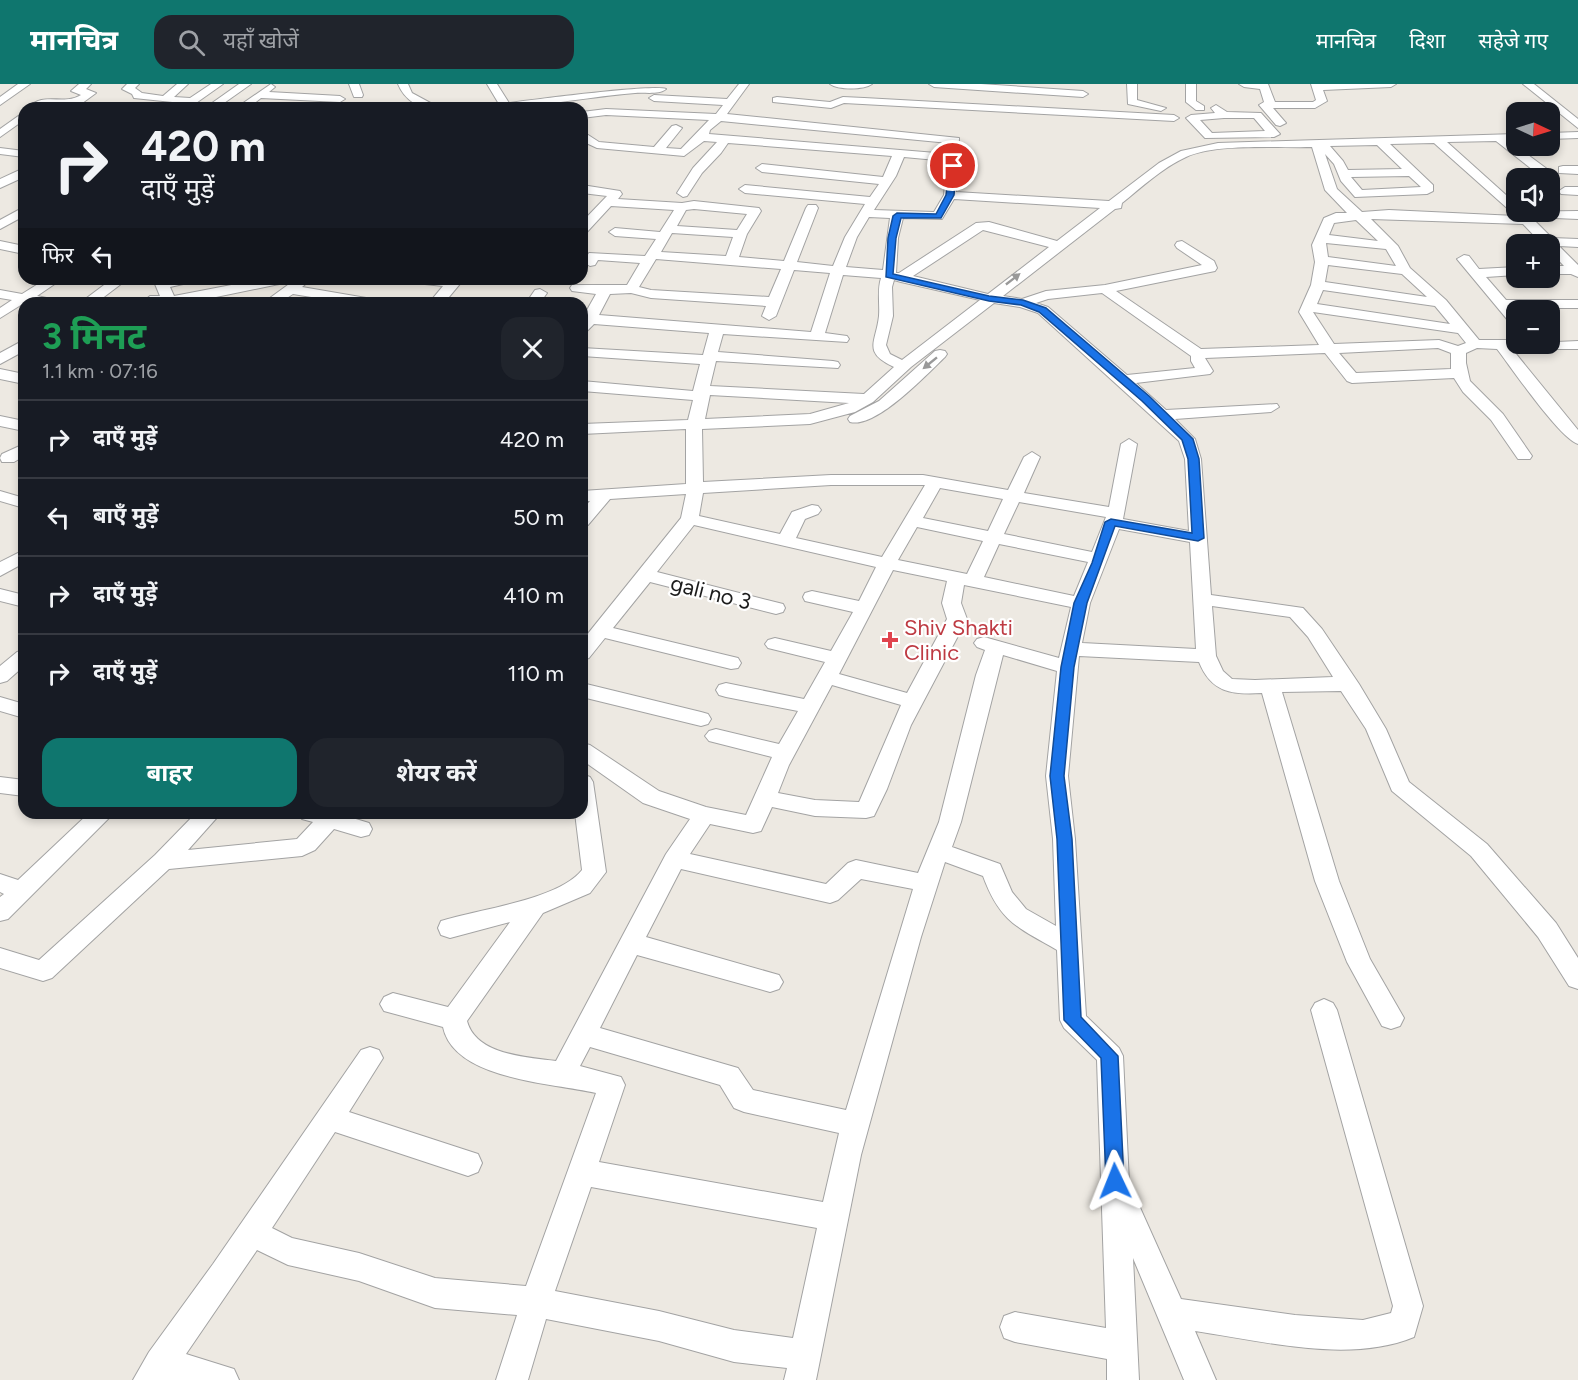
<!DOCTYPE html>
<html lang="hi">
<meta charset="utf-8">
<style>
:root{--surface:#171b24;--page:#20242c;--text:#f1f3f6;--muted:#9ea1a6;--line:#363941;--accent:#0f766e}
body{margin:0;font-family:Figtree,"Noto Sans Devanagari",sans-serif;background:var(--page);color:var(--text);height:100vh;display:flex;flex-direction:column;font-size:22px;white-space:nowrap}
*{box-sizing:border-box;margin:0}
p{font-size:20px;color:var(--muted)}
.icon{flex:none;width:33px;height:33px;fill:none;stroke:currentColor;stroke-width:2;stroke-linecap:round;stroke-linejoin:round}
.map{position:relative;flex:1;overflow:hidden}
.sheet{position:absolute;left:18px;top:213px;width:570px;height:522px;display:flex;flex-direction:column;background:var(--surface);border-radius:18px;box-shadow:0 3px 9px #0003}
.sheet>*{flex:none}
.banner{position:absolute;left:18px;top:18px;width:570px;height:183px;border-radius:18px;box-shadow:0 3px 9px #0003;background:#171b24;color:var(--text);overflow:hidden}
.needle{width:39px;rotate:94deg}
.buttons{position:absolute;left:1506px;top:18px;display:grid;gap:12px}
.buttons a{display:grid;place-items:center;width:54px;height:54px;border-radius:12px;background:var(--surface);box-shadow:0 3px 9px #0003;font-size:30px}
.pin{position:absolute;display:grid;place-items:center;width:51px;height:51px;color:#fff;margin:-26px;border:3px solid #fff;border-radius:50%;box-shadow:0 2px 6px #0007}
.me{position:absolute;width:66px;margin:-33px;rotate:358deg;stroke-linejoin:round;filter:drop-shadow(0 0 4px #0008)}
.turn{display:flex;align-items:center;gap:21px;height:126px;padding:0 24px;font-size:27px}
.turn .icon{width:78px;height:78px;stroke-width:2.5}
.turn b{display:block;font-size:42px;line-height:51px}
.then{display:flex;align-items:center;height:57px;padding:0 24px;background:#0003;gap:12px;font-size:22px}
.round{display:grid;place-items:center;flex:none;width:63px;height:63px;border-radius:18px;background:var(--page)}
.headline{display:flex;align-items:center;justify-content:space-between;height:102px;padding:0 24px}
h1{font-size:36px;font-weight:700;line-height:45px;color:#1e9e55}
.primary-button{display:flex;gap:12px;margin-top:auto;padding:12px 24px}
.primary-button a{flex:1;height:69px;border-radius:18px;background:var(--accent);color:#fff;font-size:24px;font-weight:700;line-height:69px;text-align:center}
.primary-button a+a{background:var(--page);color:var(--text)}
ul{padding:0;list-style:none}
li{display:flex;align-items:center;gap:18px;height:78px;padding:0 24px;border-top:2px solid var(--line)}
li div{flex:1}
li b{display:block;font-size:22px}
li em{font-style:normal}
header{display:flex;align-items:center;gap:36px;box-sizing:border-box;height:84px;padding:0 30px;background:var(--accent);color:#fff}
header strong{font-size:28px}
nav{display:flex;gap:33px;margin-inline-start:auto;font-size:21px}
.search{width:420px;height:54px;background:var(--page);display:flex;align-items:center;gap:15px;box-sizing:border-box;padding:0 21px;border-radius:18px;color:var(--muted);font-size:22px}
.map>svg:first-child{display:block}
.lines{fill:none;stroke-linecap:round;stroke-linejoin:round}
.minor-casing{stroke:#a3a3a3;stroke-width:2}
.minor{fill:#fff;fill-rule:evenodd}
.oneway{fill:#999}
.route{fill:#1a73e8;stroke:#114b97;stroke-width:1.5}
.health-dot{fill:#e0444e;stroke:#fff;stroke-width:2}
.labels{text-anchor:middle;stroke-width:4.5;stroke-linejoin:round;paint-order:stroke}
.street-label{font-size:22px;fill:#1c1c1c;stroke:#fff}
.health-label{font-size:22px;fill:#be3a42;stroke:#fff;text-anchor:start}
</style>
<header>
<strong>मानचित्र</strong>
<div class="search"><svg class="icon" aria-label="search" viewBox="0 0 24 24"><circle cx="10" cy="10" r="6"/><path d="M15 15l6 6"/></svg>यहाँ खोजें</div>
<nav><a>मानचित्र</a><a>दिशा</a><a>सहेजे गए</a></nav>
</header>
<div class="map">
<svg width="1578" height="1296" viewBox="0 0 1578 1296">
<rect width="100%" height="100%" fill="#ede9e2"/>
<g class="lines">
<defs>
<path id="minor" d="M 18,0 L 30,0 L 0,21 L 0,13 Z
M 79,0 L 91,0 L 86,5 L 96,9 L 81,20 L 80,24 L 43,21 L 39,24 L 28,24 C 43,7 63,22 81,11 L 71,7 Z
M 127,0 L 139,0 L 135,4 L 142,9 L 163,12 L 177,0 L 188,0 L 174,13 L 190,14 L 211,0 L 223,0 L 189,24 L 177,24 L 182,19 L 134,14 L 132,10 L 122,5 Z
M 239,0 L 251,0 L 217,24 L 205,24 Z
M 271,0 L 275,3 L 269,8 L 340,12 L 345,15 L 340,18 L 261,14 L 248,24 L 236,24 Z
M 349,0 L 359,0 L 363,11 L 362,13 L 354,13 Z
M 398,0 L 408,0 L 412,9 L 436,22 C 422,29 404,15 398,0 Z
M 487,0 L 497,0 L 509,19 C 532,16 654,0 666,5 C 659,11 645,8 635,9 C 585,13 536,24 486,24 L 499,20 Z
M 739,0 L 749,0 L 727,30 L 959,54 L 956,108 L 1109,117 L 1159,79 L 1181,67 L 1218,59 L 1516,50 L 1516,56 L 1509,57 L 1547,85 L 1552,94 L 1550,97 L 1550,94 L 1540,94 L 1538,90 L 1496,57 L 1447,58 L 1516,120 L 1516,128 L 1578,127 L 1578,135 L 1531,133 L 1552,154 L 1578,155 L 1578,163 L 1559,162 L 1578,181 L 1578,193 L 1571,190 L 1550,190 L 1550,182 L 1564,182 L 1550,167 L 1550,160 L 1542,160 L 1523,140 L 1371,135 L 1398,162 L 1410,184 L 1446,216 L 1479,256 L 1516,256 L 1516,260 L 1578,257 L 1578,265 L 1512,265 L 1578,346 L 1578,360 C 1560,355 1511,283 1497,265 L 1477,264 L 1466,269 L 1466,279 L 1470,297 L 1503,330 L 1532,372 L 1530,375 L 1518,375 L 1491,336 L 1463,308 L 1454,294 L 1352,299 L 1347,297 L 1325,269 L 1205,274 L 1213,287 L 1210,290 L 1136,299 L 1166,326 L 1277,320 L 1279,323 L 1271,328 L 1175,335 L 1195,355 L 1201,375 L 1211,511 L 1303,524 L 1322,545 L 1359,600 L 1386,645 L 1409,698 L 1487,760 L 1556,839 L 1578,874 L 1578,905 L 1569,902 L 1538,853 L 1471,772 L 1392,707 L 1366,645 L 1341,607 L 1282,608 L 1339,797 L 1370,875 L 1404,934 L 1400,942 L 1391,945 L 1382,942 L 1347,878 L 1315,797 L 1262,609 C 1231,611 1211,608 1199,578 L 1079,572 L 1068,692 L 1075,755 L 1086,932 L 1119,964 L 1123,972 L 1129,1099 L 1181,1215 L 1295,1231 L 1363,1236 L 1391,1229 L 1393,1222 L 1311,926 L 1315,919 L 1324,915 L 1333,919 L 1337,926 L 1423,1222 L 1414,1253 C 1349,1280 1263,1257 1195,1247 L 1216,1296 L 1184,1296 L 1133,1174 L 1139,1296 L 1107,1296 L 1107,1275 L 1015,1258 L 1004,1254 L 1000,1243 L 1004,1232 L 1015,1228 L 1106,1244 L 1097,976 L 1064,944 L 1060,936 L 1057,866 C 1017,843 1000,838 983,792 L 945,778 L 921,853 L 861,1071 L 816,1296 L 784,1296 L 787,1284 L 734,1278 L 659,1257 L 546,1235 L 528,1296 L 496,1296 L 517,1231 L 435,1224 L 359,1197 L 288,1181 L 257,1166 L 186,1270 L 234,1285 L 239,1296 L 133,1296 L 149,1268 L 213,1180 L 361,966 L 370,963 L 379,966 L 383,974 L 349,1028 L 478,1070 L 482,1079 L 478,1088 L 468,1092 L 335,1048 L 272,1144 L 292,1154 L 359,1169 L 435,1194 L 526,1202 L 596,1009 C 553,999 454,996 443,943 L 384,927 L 380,920 L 384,913 L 393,909 L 448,923 L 510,838 L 450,854 L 441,851 L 438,844 L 441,837 C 479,825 558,816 582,786 L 575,729 L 582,729 L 582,690 L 590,693 L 593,698 L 606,788 L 590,809 L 543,829 L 467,937 C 476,971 526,973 556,977 L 666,770 L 690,735 L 643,719 L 582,676 L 582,659 L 590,661 L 659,707 L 706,723 L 746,731 L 772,673 L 709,657 L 705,652 L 709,647 L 716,645 L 779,660 L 798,627 L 726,613 L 719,611 L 716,606 L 719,601 L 726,599 L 804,615 L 825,578 L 768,564 L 765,560 L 768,556 L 775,554 L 831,567 L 853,528 L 805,517 L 803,513 L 805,509 L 812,507 L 859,517 L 876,483 L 694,441 L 657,488 L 783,520 L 785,524 L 783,528 L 776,530 L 650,498 L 613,544 L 738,574 L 741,579 L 738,584 L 731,585 L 605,554 L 589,574 L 582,576 L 582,557 L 681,434 L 686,410 L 610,415 L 588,441 L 582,442 L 582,426 L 590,417 L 582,417 L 582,407 L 686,400 L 686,345 L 582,350 L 582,340 L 688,336 L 693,316 L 582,307 L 582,297 L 693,307 L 700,280 L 582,272 L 582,264 L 703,271 L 709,249 L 594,240 L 587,247 L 582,248 L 582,235 L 596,210 L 572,207 L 570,204 L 572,201 L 627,201 L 640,179 L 598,176 L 595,181 L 590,182 L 583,178 L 589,169 L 645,172 L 656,155 L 615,152 L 609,148 L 615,144 L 660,148 L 674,126 L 611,122 L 587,148 L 582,149 L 582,138 L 607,112 L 582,109 L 582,101 L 620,107 L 622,110 L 618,115 L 682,119 L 694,117 L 759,124 L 761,127 L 747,150 L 739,173 L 784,177 L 806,124 L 808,121 L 816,121 L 818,124 L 797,178 L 833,182 L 845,153 L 865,120 L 745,109 L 739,105 L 745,101 L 870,113 L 879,100 L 762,88 L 756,84 L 762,80 L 883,93 L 892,72 L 728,59 L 721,69 L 702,89 L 687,112 L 683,113 L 677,109 L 693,84 L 717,58 L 704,57 L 684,72 L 597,64 L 582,57 L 582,47 L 599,58 L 654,63 L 672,42 L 676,41 L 682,44 L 666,64 L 681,65 L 709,36 L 606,31 L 582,34 L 582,28 L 606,25 L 716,30 L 723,21 L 654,17 L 649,14 L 654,11 L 727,15 ZM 721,37 L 949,59 L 948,70 L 709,50 L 710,46 ZM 1434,59 L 1516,132 L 1389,126 L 1362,128 L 1337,105 L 1325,70 L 1334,80 L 1341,97 L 1355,113 L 1427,110 L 1433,107 L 1433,101 L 1390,60 ZM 1377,61 L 1402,85 L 1348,86 L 1343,77 L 1330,62 ZM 1312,63 L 1325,106 L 1347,129 L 1336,129 L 1324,134 L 1312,161 L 1315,178 L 1311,201 L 1299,228 L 1319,261 L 1201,265 L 1116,207 L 1215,187 L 1217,184 L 1214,177 L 1182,157 L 1177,158 L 1175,161 L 1177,164 L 1202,181 L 1105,201 L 1046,207 L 1022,215 L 1003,212 L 1115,125 L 1121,124 L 1122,119 C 1142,103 1162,84 1186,73 C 1216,59 1278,64 1312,63 ZM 904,73 L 947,77 L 944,111 L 934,128 L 874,126 L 896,92 ZM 1409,92 L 1421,103 L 1362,106 L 1351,93 ZM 954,115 L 1100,124 L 1057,157 L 989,138 L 976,139 L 899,189 L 896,189 L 898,154 L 903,134 L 942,135 ZM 694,125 L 747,130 L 737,146 L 677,142 L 686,126 ZM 869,133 L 890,134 L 883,186 L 846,183 L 857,153 ZM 1356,136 L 1378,157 L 1329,151 L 1334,139 ZM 983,146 L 1049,163 L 988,210 L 913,192 ZM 672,149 L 733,153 L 726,172 L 661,168 ZM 1326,159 L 1386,165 L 1396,182 L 1328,173 ZM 656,175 L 781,185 L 769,213 L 651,206 L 639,203 ZM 1328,181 L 1402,190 L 1427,213 L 1325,198 ZM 794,186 L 830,189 L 811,248 L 599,231 L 610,210 L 631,209 L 651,214 L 766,222 L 762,232 L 769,236 L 776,232 ZM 843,191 L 881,194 C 877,207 880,219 879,232 C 876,259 862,268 894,283 L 864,310 L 710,302 L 716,277 L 838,284 L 840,281 L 838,278 L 833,277 L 718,268 L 723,250 L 847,258 L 849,255 L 847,252 L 825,249 ZM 894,196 L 901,198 L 980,216 L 902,276 L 890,270 L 886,261 L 893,232 L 892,203 ZM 1323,206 L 1435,222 L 1450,240 L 1317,220 ZM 1102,209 L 1191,272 L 1191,277 L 1195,284 L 1127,291 L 1048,223 L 1036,219 L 1048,215 ZM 994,219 L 1020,223 L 1038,229 L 1179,357 L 1185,375 L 1189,447 L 1123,435 L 1137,360 L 1129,355 L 1121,360 L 1109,423 L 1024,409 L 1040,373 L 1032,368 L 1024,373 L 1008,406 L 923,391 L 831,391 L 703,398 L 702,345 L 810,340 L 855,328 L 873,318 L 911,283 ZM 1313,228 L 1458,249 L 1466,259 L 1458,262 L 1439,256 L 1334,260 ZM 1438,264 L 1451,269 L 1451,285 L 1356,289 L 1339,269 ZM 710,311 L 849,319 L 810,330 L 705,335 ZM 831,401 L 925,401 L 882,473 L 796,454 L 805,435 L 818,430 L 821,426 L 818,422 L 812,421 L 792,428 L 780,450 L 699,432 L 703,409 ZM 940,404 L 1003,415 L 988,447 L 923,434 ZM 1019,418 L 1106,433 L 1092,468 L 1004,450 ZM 917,443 L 983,457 L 967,490 L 898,476 ZM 1119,445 L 1190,458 L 1196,565 L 1082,559 L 1090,519 ZM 999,460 L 1088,478 L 1074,512 L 984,493 ZM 893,486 L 947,497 L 942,519 L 947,535 L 907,609 L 839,590 ZM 964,501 L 1071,523 L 1059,574 L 984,553 L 977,555 L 974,559 L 977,563 L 985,566 L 976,591 L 939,738 L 918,789 L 856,776 L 848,779 L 826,800 L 690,770 L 710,740 L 753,749 L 761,747 L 772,723 L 815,732 L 866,734 L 874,732 L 887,705 L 911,641 L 967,535 L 961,519 ZM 1212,522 L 1290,533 L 1308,553 L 1333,593 L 1255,596 L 1232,595 L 1223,587 L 1216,572 ZM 1003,571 L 1057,587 L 1046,692 L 1053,755 L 1056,842 L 1026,825 L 1012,808 L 1000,780 L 952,763 L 961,738 ZM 832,601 L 901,621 L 860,716 L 859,718 L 815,716 L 778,709 L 789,681 ZM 681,785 L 830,819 L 838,816 L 861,795 L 913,805 L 846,1026 L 753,1006 L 738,984 L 600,944 L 637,871 L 770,908 L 779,905 L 783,898 L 779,891 L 646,853 ZM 590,963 L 720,1001 L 734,1024 L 744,1028 L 839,1049 L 823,1118 L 599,1078 L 625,1001 L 621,993 L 580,982 ZM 591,1103 L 817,1144 L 793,1254 L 734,1246 L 659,1227 L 555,1207 Z
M 830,0 L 872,0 C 864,6 838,6 830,0 Z
M 929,0 L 981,0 L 1083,7 L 1088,10 L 1083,13 L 934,3 Z
M 1127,0 L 1137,0 L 1137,16 L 1166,24 L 1161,27 L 1128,20 Z
M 1186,0 L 1196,0 L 1196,17 L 1204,22 L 1204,26 L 1196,26 L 1186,18 Z
M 1239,0 L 1268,0 L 1275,18 L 1313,18 L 1316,16 L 1311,0 L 1396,0 L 1391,3 L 1323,6 L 1327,17 L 1315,24 L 1273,24 L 1286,39 L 1280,42 L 1276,41 L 1259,21 L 1264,18 L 1260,5 L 1244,3 Z
M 1523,0 L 1534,0 L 1578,35 L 1578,44 Z
M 777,13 L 830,18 L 843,13 L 864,14 L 1174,31 L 1179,34 L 1174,37 L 844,19 L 831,24 L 773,18 L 773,14 Z
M 1216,21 L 1227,28 L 1261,29 L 1280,50 L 1274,53 L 1205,54 L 1186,34 L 1191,31 L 1215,29 L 1211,24 ZM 1224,34 L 1254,34 L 1265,47 L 1212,49 L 1200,36 Z
M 24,28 L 24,36 L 0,53 L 0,45 Z
M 1578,48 L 1578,54 L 1550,55 L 1550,49 Z
M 0,64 L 24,67 L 24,73 L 0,70 Z
M 1563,82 L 1578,82 L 1578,90 L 1559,89 L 1559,83 Z
M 24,84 L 24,93 L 0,104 L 0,95 Z
M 1565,103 L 1578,103 L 1578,111 L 1561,110 L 1559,107 Z
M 24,123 L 24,132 L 0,145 L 0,136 Z
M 0,157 L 24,162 L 24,170 L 0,165 Z
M 1464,171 L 1469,172 L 1479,185 L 1516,183 L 1516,191 L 1486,193 L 1506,216 L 1578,216 L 1578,224 L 1513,224 L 1516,229 L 1516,241 L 1511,240 L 1457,175 Z
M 46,195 L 62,195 L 37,212 L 56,216 L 58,219 L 24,219 L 0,234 L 0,224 L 12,216 L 0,214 L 0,206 L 22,210 Z
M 112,195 L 125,197 L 96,219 L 80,219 Z
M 167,195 L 194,195 L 192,198 L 170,203 L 174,212 L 263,195 L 291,195 L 284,199 L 187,219 L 142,219 L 150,212 L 160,212 L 155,200 L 157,197 Z
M 296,195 L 307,195 L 309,197 L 302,203 L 372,215 L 379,219 L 348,219 L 293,210 L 279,219 L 263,219 Z
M 409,195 L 464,195 L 444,219 L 429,219 L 443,202 L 416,199 Z
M 540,205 L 547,209 L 540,219 L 526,219 L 535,206 Z
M 24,256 L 24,267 L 0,280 L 0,269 Z
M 940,266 L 945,267 L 947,270 L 945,273 C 927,290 876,345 850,338 L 848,335 L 850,332 L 879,317 L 935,267 Z
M 0,285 L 24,290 L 24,300 L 0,295 Z
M 0,332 L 24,337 L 24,347 L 0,342 Z
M 24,360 L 24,372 L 14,378 L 2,378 L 0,374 L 2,370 Z
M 0,407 L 24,414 L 24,424 L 0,417 Z
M 24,466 L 24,479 L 0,492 L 0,478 Z
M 0,505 L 24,511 L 24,523 L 0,517 Z
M 24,566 L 24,582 L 7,597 L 0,599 L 0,582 L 17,568 Z
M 582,599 L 701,628 L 708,630 L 711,635 L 708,640 L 701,642 L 582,613 Z
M 0,613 L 24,620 L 24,634 L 0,627 Z
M 0,693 L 24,696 L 24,712 L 0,709 Z
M 89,729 L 114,729 L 8,835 L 0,837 L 0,813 L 4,810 L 0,808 L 0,790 L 18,796 Z
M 196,729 L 221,729 L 188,766 L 297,755 L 313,738 L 302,735 L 299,729 L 336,729 L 369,739 L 372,745 L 369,751 L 361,753 L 334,745 L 315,766 L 302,772 L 169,785 L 52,894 L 43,897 L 0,884 L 0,864 L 39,876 L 155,771 Z"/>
</defs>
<use href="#minor" class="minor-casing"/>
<use href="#minor" class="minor"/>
</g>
<defs><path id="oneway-solid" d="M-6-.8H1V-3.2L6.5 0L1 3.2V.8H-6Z" transform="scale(1.5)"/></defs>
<g class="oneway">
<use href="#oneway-solid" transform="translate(1013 195) rotate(-38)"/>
<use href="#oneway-solid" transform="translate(930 279) rotate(141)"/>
</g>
<path class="route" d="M 950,81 L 957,82 L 954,111 L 941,134 L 901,134 L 896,154 L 893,190 L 989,212 L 1023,216 L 1046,224 L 1149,312 L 1193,355 L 1199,375 L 1204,454 L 1198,457 L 1115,442 L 1087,519 L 1074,583 L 1064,692 L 1072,755 L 1081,933 L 1118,972 L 1124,1097 L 1121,1103 L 1115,1106 L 1108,1103 L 1106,1097 L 1101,974 L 1064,936 L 1057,755 L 1050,692 L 1061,583 L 1074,519 L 1092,479 L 1105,438 L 1111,435 L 1192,449 L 1188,375 L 1182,356 L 1142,317 L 1039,228 L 1021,221 L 989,217 L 886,193 L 888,154 L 893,132 L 897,129 L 936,130 L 946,111 Z"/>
<path class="health-dot" d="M887 547h6v6h6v6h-6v6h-6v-6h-6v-6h6z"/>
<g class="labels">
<g class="street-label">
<text transform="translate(711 508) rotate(14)" y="8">gali no 3</text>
</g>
<g class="health-label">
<text x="904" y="551">Shiv Shakti<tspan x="904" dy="25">Clinic</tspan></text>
</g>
</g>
</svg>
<div class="buttons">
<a><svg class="needle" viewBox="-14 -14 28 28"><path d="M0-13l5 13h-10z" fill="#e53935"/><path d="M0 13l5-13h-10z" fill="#9ea1a6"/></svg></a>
<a><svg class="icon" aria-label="sound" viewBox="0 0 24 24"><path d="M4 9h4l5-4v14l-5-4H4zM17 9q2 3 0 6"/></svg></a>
<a>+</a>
<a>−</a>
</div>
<div class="pin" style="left:953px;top:82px;background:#d93025"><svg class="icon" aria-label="arrive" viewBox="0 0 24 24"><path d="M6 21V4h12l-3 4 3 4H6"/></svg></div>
<svg class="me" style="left:1115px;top:1097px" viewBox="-20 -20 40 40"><path d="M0-17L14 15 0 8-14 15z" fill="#1a73e8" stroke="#fff" stroke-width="4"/></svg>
<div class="banner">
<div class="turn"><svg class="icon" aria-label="right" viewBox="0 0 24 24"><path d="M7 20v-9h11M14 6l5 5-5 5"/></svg><div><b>420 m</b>दाएँ मुड़ें</div></div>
<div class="then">फिर<svg class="icon" aria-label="left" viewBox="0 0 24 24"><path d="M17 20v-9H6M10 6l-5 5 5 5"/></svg></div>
</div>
<section class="sheet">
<div class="headline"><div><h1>3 मिनट</h1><p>1.1 km · 07:16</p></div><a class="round"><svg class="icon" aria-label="close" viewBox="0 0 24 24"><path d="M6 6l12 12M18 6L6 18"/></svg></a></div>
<ul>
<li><svg class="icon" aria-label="right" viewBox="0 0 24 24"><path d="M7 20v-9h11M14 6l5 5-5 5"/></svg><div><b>दाएँ मुड़ें</b></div><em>420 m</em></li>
<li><svg class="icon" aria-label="left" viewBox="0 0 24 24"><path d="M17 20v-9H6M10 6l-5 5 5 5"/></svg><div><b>बाएँ मुड़ें</b></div><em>50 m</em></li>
<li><svg class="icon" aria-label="right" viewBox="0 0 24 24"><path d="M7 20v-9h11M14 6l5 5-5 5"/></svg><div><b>दाएँ मुड़ें</b></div><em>410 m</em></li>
<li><svg class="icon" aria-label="right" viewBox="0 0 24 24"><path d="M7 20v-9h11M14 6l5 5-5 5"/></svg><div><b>दाएँ मुड़ें</b></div><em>110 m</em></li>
</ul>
<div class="primary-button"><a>बाहर</a><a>शेयर करें</a></div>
</section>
</div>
